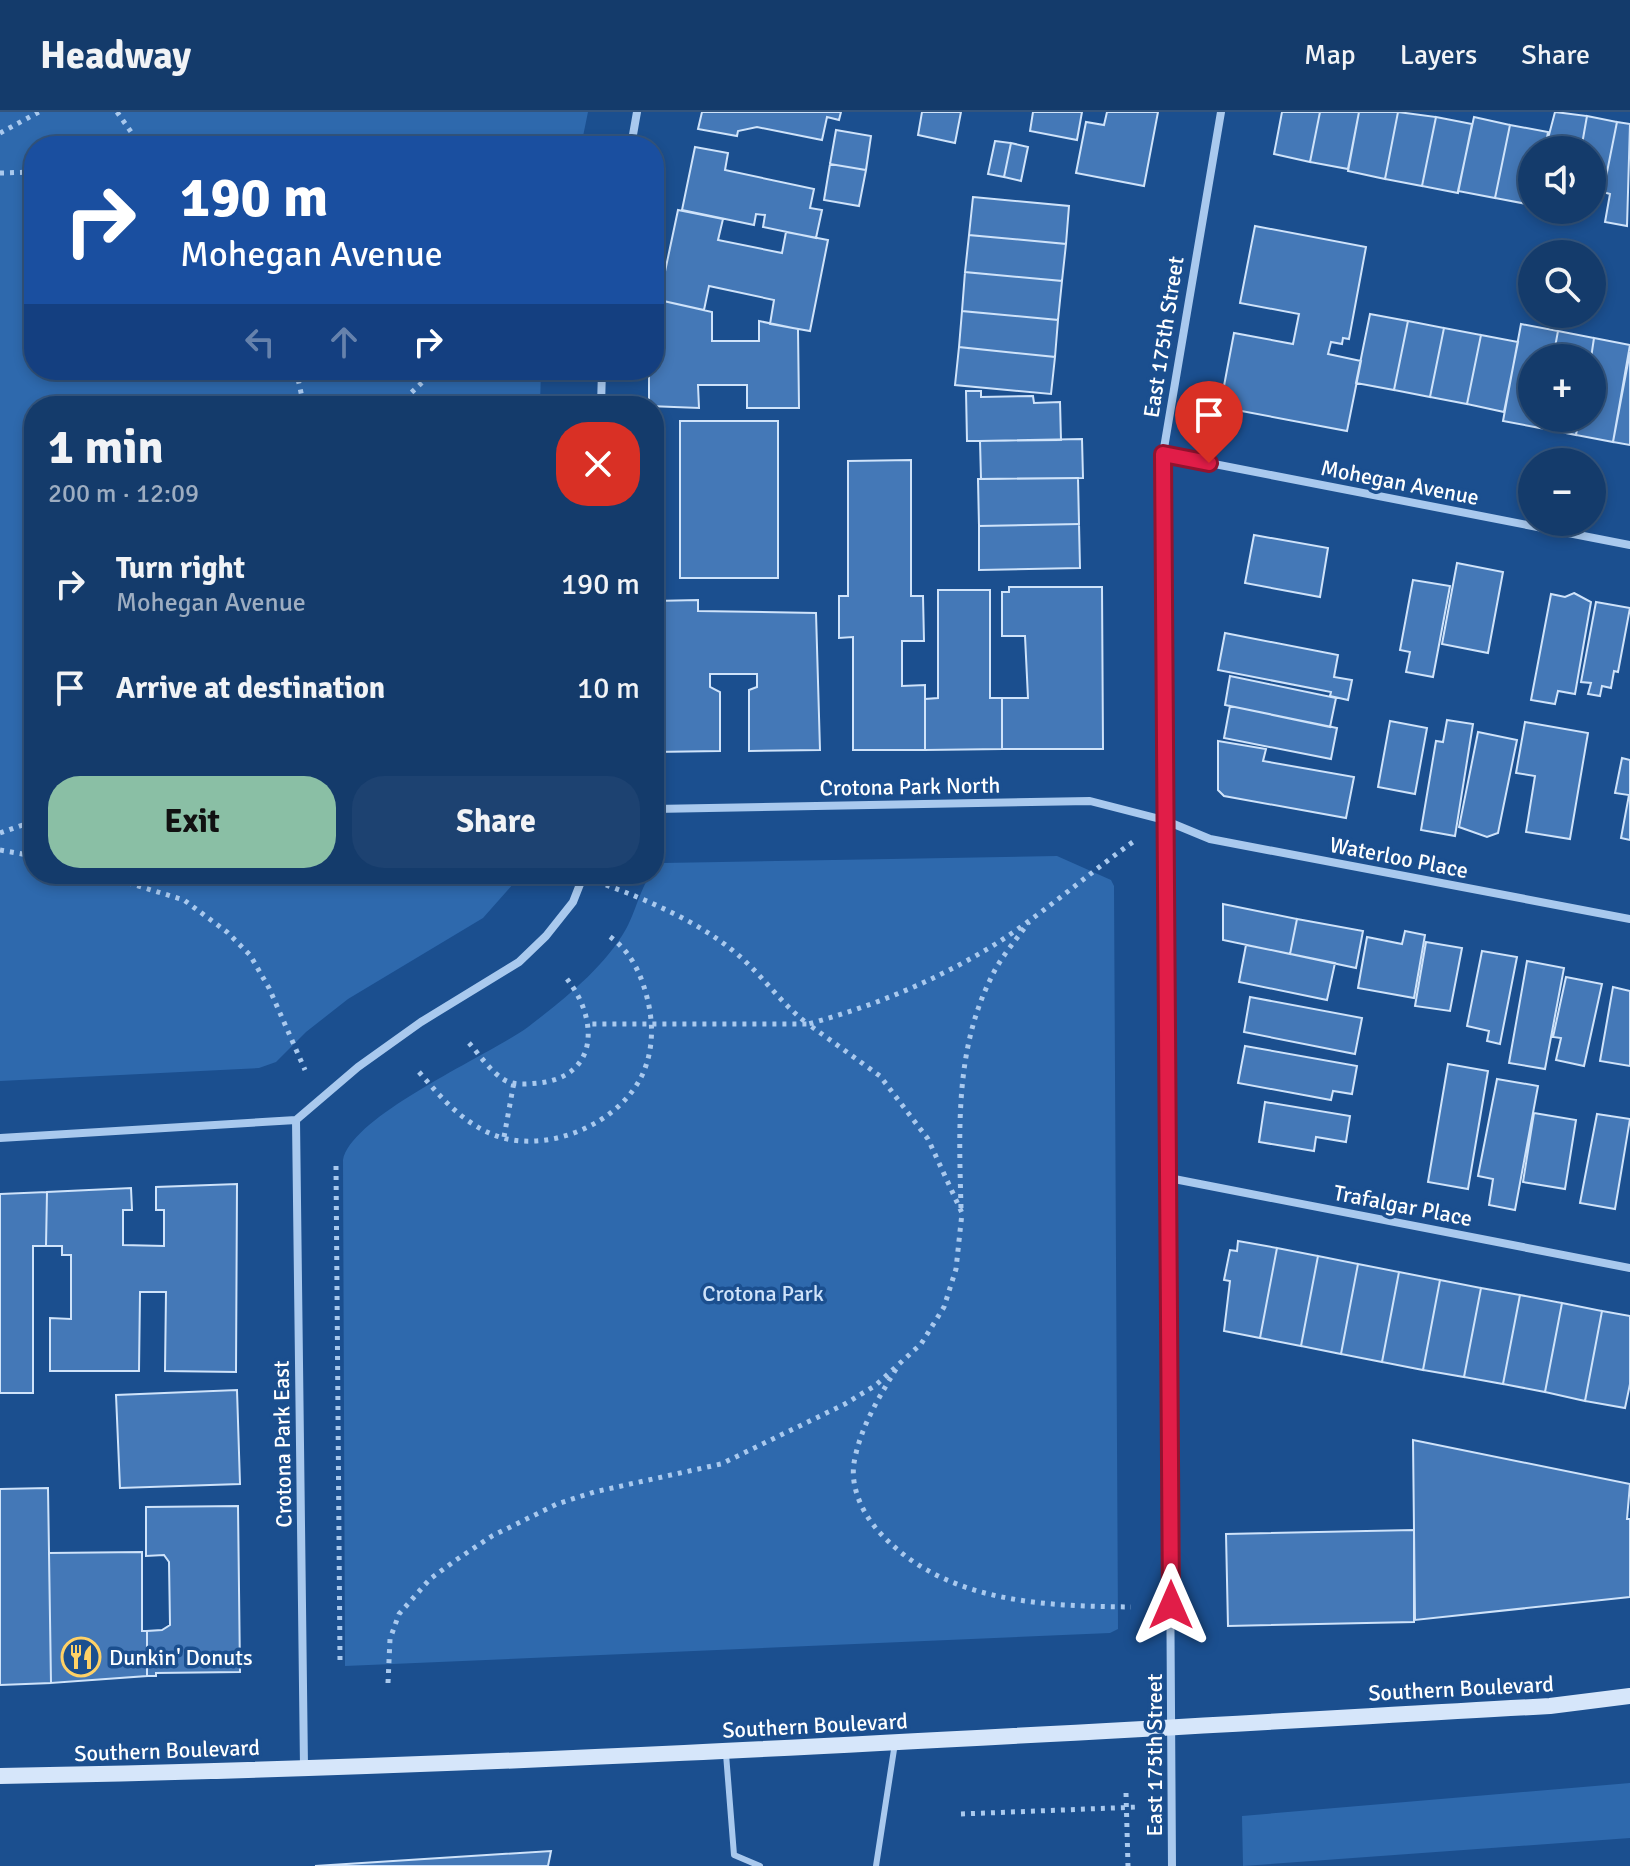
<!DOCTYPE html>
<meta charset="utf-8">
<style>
:root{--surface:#143b6b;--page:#1d4271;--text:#f1f3f6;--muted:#9dadc1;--line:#33557e;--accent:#8abfa5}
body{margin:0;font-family:Signika,sans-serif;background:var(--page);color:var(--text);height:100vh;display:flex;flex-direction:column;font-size:30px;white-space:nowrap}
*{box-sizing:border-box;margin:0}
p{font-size:26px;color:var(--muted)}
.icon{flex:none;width:44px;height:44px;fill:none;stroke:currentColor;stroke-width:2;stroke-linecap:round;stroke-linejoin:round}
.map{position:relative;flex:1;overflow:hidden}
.panel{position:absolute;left:24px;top:284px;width:640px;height:488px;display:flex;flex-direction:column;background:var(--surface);border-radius:32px;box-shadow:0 4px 12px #0003,0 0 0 2px var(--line)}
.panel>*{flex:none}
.guide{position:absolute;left:24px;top:24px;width:640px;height:244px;border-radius:32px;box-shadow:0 4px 12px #0003,0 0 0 2px var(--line);background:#1a4fa0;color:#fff;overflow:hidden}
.buttons{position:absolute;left:1518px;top:24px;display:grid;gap:16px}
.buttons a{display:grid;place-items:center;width:88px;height:88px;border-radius:50%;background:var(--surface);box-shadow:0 4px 12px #0003,0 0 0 2px var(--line);font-size:40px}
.pin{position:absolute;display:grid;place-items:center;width:68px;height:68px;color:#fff;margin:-82px -34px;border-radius:50% 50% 50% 0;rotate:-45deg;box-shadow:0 0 8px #0007}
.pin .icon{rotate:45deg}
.me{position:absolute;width:88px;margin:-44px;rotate:0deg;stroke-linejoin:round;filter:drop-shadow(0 0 6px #0008)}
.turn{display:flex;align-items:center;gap:28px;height:168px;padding:0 24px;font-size:36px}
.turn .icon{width:104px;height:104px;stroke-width:2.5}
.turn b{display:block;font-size:56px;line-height:68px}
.lanes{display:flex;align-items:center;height:76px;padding:0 24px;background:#0003;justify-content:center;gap:40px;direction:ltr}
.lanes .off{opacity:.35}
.round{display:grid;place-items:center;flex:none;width:84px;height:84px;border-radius:32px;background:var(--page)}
.summary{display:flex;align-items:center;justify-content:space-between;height:136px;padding:0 24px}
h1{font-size:48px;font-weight:700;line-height:60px}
.cta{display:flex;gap:16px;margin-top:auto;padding:16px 24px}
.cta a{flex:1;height:92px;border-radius:32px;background:var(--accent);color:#111;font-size:32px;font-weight:700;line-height:92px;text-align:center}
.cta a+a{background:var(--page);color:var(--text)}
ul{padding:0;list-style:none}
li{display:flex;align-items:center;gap:24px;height:104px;padding:0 24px}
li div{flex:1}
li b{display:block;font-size:30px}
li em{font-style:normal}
header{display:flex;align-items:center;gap:48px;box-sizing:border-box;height:112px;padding:0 40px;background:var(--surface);border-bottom:2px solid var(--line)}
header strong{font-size:38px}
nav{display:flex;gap:44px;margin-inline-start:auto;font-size:28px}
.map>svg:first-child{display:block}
.green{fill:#2e69ad}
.building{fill:#4478b7;stroke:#cfe3fa;stroke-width:2}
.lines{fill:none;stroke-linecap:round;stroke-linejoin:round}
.path{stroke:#a9c9ee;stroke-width:5;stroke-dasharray:4 6;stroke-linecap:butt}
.lane{stroke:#a9c9ee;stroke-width:6}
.street{stroke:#a9c9ee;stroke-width:8}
.secondary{stroke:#d6e6fa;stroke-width:16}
.route-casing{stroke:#92132f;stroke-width:20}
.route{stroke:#e11d48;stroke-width:14}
.labels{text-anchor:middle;stroke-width:7;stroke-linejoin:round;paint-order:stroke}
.street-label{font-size:22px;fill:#fff;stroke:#1b4f8f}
.park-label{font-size:22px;fill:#cfe3fa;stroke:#1b4f8f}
.poi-label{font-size:22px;fill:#fff;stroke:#1b4f8f;text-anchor:start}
</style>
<header>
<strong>Headway</strong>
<nav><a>Map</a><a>Layers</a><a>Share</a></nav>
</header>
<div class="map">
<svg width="1630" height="1754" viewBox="0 0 1630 1754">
<rect width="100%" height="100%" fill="#1b4f8f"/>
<path class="green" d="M 0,0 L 588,0 L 581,34 L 34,34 L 34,258 L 541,258 L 540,294 L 34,294 L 34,762 L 522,762 L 483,806 L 348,887 L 306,920 L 276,950 L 259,956 L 0,969 Z
M 1057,744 L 1111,768 L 1114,774 L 1118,1517 L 1110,1521 L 345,1554 L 343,1048 C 352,1003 490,943 528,915 C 563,888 604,856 626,817 C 638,796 643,761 663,751 Z
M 1630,1671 L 1630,1726 L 1243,1754 L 1242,1704 Z"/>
<path class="building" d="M 702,0 L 841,0 L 839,8 L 827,5 L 822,28 L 757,15 L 738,19 L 737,24 L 698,17 Z
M 922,0 L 961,0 L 955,31 L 918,23 Z
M 1033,0 L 1082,0 L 1077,28 L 1030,19 Z
M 1107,0 L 1158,0 L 1144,74 L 1076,61 L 1086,10 L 1104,13 Z
M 1282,0 L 1320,0 L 1310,50 L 1274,42 Z
M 1320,0 L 1359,0 L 1348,57 L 1310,50 Z
M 1359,0 L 1398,0 L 1385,67 L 1348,59 Z
M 1398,0 L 1436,5 L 1422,74 L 1385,67 Z
M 1555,0 L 1587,4 L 1581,38 L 1545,38 Z
M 1587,4 L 1617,10 L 1603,80 L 1594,78 L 1592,86 L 1592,38 L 1581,38 Z
M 1436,5 L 1472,12 L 1458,81 L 1422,74 Z
M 1474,5 L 1510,13 L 1495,86 L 1458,79 Z
M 1617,10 L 1630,12 L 1627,114 L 1605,110 L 1610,82 L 1603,80 Z
M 1510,13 L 1548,20 L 1545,38 L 1532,38 L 1532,93 L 1495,86 Z
M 836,18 L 871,24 L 866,58 L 830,52 Z
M 995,29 L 1011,31 L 1004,65 L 988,62 Z
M 1011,31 L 1028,35 L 1021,69 L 1004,65 Z
M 695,35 L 728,41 L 725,58 L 814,77 L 810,96 L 822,98 L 816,126 L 763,115 L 765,103 L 756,102 L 754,113 L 682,98 Z
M 830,52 L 866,58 L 859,94 L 824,88 Z
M 973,85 L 1069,94 L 1066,132 L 969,123 Z
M 678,98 L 723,107 L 718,128 L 782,141 L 786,120 L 828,128 L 810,219 L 770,212 L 774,188 L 709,174 L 704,198 L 659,188 Z
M 1255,114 L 1366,135 L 1349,227 L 1343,226 L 1342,232 L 1331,230 L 1328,242 L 1361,249 L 1347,319 L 1220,295 L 1234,221 L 1293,232 L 1299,202 L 1240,191 Z
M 969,123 L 1066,132 L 1062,169 L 965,160 Z
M 965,160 L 1062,169 L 1058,208 L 962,199 Z
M 659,188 L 712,200 L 712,229 L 759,229 L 759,209 L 798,217 L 799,296 L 747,296 L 747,273 L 698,273 L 699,296 L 649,294 L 649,258 L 654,258 Z
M 962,199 L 1058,208 L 1055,245 L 959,235 Z
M 1370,202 L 1408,209 L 1394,278 L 1356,271 Z
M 1408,209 L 1444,216 L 1430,285 L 1394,278 Z
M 1521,212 L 1558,219 L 1553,246 L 1532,246 L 1532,306 L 1541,306 L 1540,316 L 1503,309 Z
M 1444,216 L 1481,223 L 1467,292 L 1430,285 Z
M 1558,219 L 1594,226 L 1591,246 L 1553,246 Z
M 1481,223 L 1518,230 L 1504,300 L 1467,292 Z
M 1594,226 L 1630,233 L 1613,330 L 1576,323 L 1579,306 L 1592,306 L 1591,246 Z
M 959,235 L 1055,245 L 1051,282 L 955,273 Z
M 1630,240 L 1630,333 L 1613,330 Z
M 966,279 L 981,279 L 981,285 L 1033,284 L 1034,291 L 1060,290 L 1061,328 L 967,329 Z
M 1541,306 L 1579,306 L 1576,323 L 1540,316 Z
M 680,309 L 778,309 L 778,466 L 680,466 Z
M 1082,327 L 1083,366 L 981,367 L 980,329 Z
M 911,348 L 911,484 L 923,484 L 924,529 L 902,529 L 902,574 L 925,573 L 925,638 L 853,638 L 853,525 L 839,526 L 839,484 L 848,484 L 848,349 Z
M 1078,366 L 1079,412 L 979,414 L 978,367 Z
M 1079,412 L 1080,456 L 979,458 L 979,414 Z
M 1254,423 L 1328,436 L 1320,485 L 1245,471 Z
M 1457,451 L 1503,460 L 1488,541 L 1442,532 Z
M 1413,468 L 1450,474 L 1433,565 L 1406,560 L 1410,540 L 1400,538 Z
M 1009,475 L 1102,475 L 1103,637 L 1002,637 L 1002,586 L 1028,586 L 1025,524 L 1002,524 L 1002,480 L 1009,480 Z
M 938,478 L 990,478 L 990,586 L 1002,586 L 1002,637 L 925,638 L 925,587 L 938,586 Z
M 1574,481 L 1591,490 L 1575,582 L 1558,579 L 1555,592 L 1531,588 L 1551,482 L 1565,485 Z
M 698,488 L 698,499 L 816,501 L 820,638 L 749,639 L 749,578 L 757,575 L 757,562 L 710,562 L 710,575 L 720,580 L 720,639 L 654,640 L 654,489 Z
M 1596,490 L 1630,496 L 1618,560 L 1614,559 L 1611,576 L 1602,574 L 1600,584 L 1588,582 L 1591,571 L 1581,570 Z
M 1225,521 L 1338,543 L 1334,565 L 1352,568 L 1348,588 L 1330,584 L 1331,580 L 1218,558 Z
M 1230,564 L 1336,586 L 1330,615 L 1225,593 Z
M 1230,594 L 1337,616 L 1331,647 L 1224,626 Z
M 1447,608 L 1473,612 L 1455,724 L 1421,718 L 1436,629 L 1443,630 Z
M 1390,609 L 1427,616 L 1415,682 L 1378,675 Z
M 1525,610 L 1588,621 L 1570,727 L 1526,720 L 1535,664 L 1516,661 Z
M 1478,620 L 1517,628 L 1498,721 L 1487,725 L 1459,715 Z
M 1218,629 L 1266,637 L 1263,649 L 1354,665 L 1346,706 L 1224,684 L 1218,678 Z
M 1622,646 L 1630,648 L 1630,728 L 1621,726 L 1629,683 L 1615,681 Z
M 1223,792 L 1297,807 L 1290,842 L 1223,828 Z
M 1297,807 L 1363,819 L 1356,856 L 1290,842 Z
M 1405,819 L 1425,823 L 1414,886 L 1358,876 L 1367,825 L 1402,832 Z
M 1426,830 L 1462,836 L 1450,899 L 1415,894 Z
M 1246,833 L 1335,851 L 1327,888 L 1239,870 Z
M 1482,839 L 1517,845 L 1500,932 L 1487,929 L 1489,919 L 1467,914 Z
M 1527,849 L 1564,856 L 1545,957 L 1509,951 Z
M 1566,865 L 1602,872 L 1584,954 L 1556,948 L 1561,926 L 1553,925 Z
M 1613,875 L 1630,879 L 1630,954 L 1600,949 Z
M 1250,885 L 1362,906 L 1355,942 L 1244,920 Z
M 1245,934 L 1357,954 L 1352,982 L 1333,979 L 1331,988 L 1238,971 Z
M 1448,952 L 1488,959 L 1468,1077 L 1428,1070 Z
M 1497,967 L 1538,974 L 1515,1098 L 1489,1093 L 1493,1067 L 1478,1064 Z
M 1265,990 L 1350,1004 L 1346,1030 L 1316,1025 L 1314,1039 L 1259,1030 Z
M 1534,1001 L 1576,1008 L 1565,1077 L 1523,1070 Z
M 1597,1002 L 1630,1007 L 1615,1097 L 1580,1091 Z
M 237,1072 L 236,1260 L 165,1259 L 166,1180 L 140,1180 L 139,1259 L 50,1259 L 50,1206 L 71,1207 L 71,1143 L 62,1143 L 62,1134 L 46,1134 L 47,1080 L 131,1076 L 132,1098 L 123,1098 L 123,1133 L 164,1134 L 164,1098 L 156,1098 L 156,1075 Z
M 47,1080 L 46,1134 L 33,1134 L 33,1281 L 0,1281 L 0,1082 Z
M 1238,1129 L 1277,1136 L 1260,1226 L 1224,1219 L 1230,1169 L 1224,1168 L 1230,1138 L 1237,1139 Z
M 1277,1136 L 1318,1144 L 1301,1234 L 1260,1226 Z
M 1318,1144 L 1358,1152 L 1341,1242 L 1301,1234 Z
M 1358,1152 L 1399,1160 L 1382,1250 L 1341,1242 Z
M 1399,1160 L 1440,1168 L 1423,1258 L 1382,1250 Z
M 1440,1168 L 1481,1176 L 1464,1265 L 1423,1258 Z
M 1481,1176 L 1520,1183 L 1503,1272 L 1464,1265 Z
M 1520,1183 L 1562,1191 L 1545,1280 L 1503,1272 Z
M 1562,1191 L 1602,1199 L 1585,1289 L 1545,1280 Z
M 1602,1199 L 1630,1204 L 1630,1272 L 1625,1296 L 1585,1289 Z
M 237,1278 L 240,1372 L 120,1376 L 116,1283 Z
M 1413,1328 L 1630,1372 L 1627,1407 L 1630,1407 L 1630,1485 L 1415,1508 Z
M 48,1376 L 51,1571 L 0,1573 L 0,1377 Z
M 238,1394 L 240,1560 L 156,1561 L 156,1564 L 147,1564 L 147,1519 L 162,1518 L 170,1513 L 169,1450 L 164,1443 L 146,1444 L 146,1395 Z
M 1414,1418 L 1414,1510 L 1228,1514 L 1226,1422 Z
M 142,1440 L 142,1519 L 147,1519 L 147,1564 L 51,1571 L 49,1441 Z
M 551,1739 L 548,1754 L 315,1754 Z"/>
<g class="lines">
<path class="path" d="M 117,0 L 141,34
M 0,21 L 39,0
M 0,61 L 34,60
M 296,258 L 304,294
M 408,258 L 429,265 L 512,258
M 397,294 L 428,265
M 0,721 L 34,709
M 0,738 L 34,744
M 99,762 L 184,788 L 227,820 L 250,843 L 269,876 L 305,958
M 606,773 C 653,790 710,815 747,851 C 768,871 784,894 808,912 C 874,894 935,869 994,833 C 1044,801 1089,761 1137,727
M 469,931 C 479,942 490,959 503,967 C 513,974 528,972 539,971 C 600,964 598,906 567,867
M 419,960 C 440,984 458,1006 487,1020 C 540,1046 621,1014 644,959 C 655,931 653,903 644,875 C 637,853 626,835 606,822
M 504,1025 L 514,970
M 336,1054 L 340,1551
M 961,1096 C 959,1018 955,938 991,866 C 1000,846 1016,828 1029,810
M 896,1257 C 878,1287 860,1316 854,1351 C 850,1377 864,1404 881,1422 C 946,1491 1043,1494 1131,1495
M 388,1571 L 390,1527 L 399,1502 L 430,1467 L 456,1448 L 492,1424 L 557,1392 L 594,1380 L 721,1352 L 845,1292 L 876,1273 L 921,1232 L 944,1195 L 956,1157 L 962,1101 L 928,1027 L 880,964 L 808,912 L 590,912
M 1126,1681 L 1128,1754
M 961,1702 L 1138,1695"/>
<path class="lane" d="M 726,1642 L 734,1743 L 760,1754
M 876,1754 L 895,1631"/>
<path class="street" d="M 631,34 L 637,0
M 601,294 L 602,258
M 1163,342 L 1630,433
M 654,697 L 1090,689 L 1164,708 L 1210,727 L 1630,807
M 296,1008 L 304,1655
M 0,1026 L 296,1008 L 358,955 L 421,910 L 519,850 L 546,824 L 573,790 L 584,762
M 1169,1066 L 1630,1156
M 1172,1754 L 1163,342 L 1221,0"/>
<path class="secondary" d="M 0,1664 C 517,1655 1033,1623 1550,1594 L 1630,1584"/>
</g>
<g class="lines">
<defs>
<path id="route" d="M 1171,1493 L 1163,342 L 1209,351"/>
</defs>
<use href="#route" class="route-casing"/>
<use href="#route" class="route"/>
</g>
<defs>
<symbol id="restaurant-ring" viewBox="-11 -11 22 22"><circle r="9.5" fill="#1b4f8f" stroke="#ffd166" stroke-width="1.5"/><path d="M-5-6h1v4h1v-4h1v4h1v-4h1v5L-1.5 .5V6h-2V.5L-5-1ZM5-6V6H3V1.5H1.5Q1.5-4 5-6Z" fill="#ffd166"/></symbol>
</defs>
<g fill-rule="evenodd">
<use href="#restaurant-ring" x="59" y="1523" width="44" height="44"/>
</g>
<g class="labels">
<g class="street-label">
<text transform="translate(1163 225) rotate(-81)" y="8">East 175th Street</text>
<text transform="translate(1400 370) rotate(11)" y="8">Mohegan Avenue</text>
<text transform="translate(910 674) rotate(-1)" y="8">Crotona Park North</text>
<text transform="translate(1399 745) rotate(11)" y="8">Waterloo Place</text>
<text transform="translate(1403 1093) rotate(11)" y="8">Trafalgar Place</text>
<text transform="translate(282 1332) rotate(-91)" y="8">Crotona Park East</text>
<text transform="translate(1461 1576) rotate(-3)" y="8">Southern Boulevard</text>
<text transform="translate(815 1613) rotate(-3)" y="8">Southern Boulevard</text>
<text transform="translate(167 1638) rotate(-2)" y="8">Southern Boulevard</text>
<text transform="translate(1154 1643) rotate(-90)" y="8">East 175th Street</text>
</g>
<g class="park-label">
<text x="763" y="1189">Crotona Park</text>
</g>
<g class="poi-label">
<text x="109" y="1553">Dunkin' Donuts</text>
</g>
</g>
</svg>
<div class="buttons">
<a><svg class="icon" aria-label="sound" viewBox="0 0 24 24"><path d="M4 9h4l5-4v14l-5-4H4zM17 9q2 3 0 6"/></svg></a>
<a><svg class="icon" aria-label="search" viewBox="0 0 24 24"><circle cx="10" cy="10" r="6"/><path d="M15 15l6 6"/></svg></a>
<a>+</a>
<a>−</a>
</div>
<div class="pin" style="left:1209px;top:351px;background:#d93025"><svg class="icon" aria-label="arrive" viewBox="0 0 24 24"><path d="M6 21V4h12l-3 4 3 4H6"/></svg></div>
<svg class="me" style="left:1171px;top:1493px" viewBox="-20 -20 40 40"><path d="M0-17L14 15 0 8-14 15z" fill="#e11d48" stroke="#fff" stroke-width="4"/></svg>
<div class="guide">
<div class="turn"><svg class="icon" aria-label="right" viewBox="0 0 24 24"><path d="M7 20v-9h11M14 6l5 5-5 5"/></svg><div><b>190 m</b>Mohegan Avenue</div></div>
<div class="lanes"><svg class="icon off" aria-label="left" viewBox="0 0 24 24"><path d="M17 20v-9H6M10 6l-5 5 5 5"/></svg><svg class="icon off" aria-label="ahead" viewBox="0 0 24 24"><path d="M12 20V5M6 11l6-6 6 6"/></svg><svg class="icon" aria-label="right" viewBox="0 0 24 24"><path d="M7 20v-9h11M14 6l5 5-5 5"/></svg></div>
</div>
<section class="panel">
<div class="summary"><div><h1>1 min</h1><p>200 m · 12:09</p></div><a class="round" style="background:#d93025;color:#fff"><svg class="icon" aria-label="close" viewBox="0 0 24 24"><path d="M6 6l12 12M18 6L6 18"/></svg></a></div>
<ul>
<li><svg class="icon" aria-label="right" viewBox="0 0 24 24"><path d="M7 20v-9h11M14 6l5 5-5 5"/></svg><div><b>Turn right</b><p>Mohegan Avenue</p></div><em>190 m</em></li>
<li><svg class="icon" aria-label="arrive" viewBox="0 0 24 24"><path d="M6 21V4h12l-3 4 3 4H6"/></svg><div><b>Arrive at destination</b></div><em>10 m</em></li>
</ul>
<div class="cta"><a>Exit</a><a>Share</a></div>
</section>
</div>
